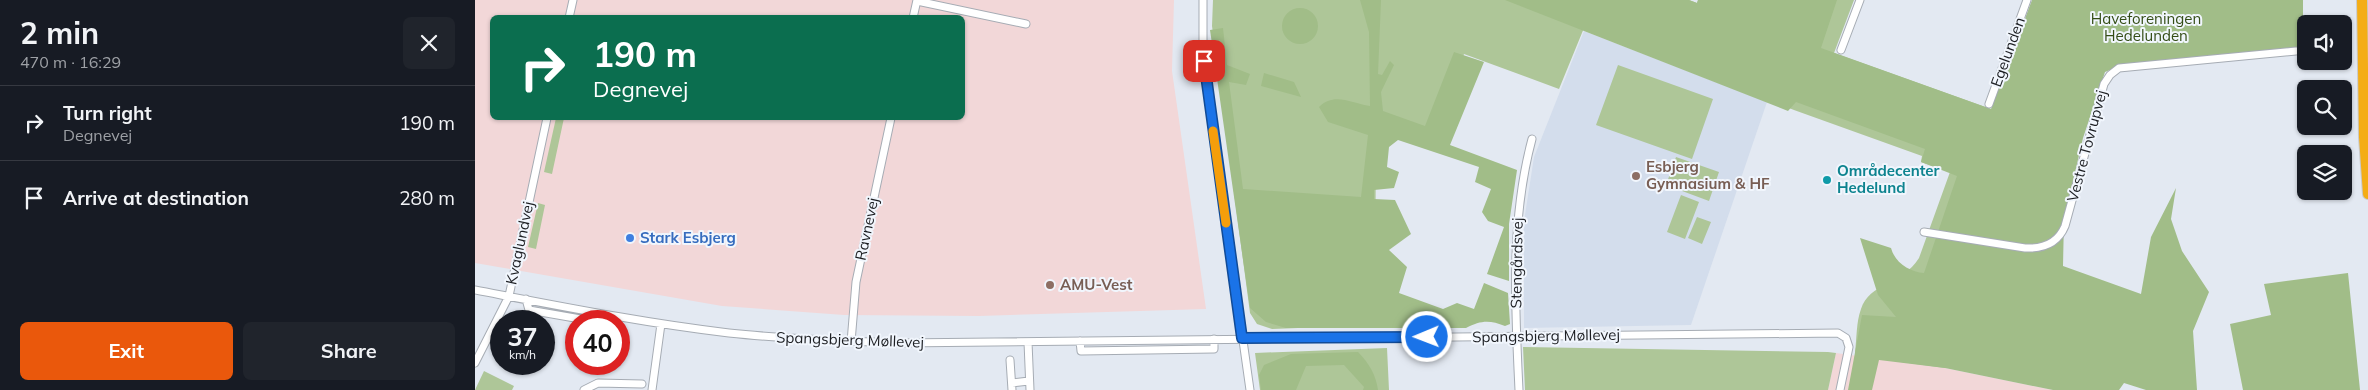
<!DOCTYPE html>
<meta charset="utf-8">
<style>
:root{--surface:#171b24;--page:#20242c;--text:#f1f3f6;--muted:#9ea1a6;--line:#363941;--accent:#ea580c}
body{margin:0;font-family:Mulish,sans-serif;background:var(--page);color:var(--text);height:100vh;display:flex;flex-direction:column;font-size:19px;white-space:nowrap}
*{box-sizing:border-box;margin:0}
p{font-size:16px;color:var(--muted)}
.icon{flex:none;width:28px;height:28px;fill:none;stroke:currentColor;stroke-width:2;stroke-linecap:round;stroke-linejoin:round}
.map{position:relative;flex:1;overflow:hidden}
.details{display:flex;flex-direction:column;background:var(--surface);width:475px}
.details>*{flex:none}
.banner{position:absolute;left:15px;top:15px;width:475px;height:105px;border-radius:8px;box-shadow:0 1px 4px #0004;background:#0b6e4f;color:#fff;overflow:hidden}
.tools{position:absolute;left:1822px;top:15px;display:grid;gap:10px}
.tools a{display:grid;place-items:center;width:55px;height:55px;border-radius:8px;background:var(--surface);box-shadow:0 1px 4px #0004;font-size:25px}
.speed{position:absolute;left:15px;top:310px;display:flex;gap:10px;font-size:25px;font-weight:700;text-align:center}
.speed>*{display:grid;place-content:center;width:65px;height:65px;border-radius:50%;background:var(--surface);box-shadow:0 1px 4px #0004;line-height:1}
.speed small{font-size:12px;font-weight:400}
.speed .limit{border:8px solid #d22;background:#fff;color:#111}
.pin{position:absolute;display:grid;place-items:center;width:42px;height:42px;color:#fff;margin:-21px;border-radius:10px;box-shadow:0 2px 8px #0006}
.me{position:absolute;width:55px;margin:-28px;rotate:269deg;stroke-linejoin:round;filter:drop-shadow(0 0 4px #0008)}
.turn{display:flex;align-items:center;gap:18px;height:105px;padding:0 20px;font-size:22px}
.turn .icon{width:65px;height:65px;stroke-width:2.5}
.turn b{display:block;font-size:35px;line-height:42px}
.round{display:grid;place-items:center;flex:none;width:52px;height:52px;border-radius:8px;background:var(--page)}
.summary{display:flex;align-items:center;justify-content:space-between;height:85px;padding:0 20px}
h1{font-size:30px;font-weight:700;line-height:38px}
.cta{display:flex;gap:10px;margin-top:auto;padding:10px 20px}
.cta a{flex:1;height:58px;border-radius:8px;background:var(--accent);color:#fff;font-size:20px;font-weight:700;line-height:58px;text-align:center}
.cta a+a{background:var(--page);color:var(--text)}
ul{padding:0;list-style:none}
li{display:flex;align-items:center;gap:15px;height:75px;padding:0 20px;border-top:1px solid var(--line)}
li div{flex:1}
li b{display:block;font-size:19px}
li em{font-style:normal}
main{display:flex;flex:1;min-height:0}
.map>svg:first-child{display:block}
.industrial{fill:#f2d7d8;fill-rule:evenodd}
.built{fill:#d3ddec}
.green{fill:#aec698}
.forest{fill:#a1bd88}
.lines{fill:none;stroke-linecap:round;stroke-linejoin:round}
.minor-casing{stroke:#a6acb4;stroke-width:9}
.highway-casing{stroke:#c9c9ca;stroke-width:12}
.minor{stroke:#fff;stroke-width:7}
.highway{stroke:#f4ad16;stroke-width:10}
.route-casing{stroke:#114b97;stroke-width:12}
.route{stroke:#1a73e8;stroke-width:9}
.slow{stroke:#f59e0b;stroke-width:9}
.education-dot{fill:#8d6e63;stroke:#f1f6fd;stroke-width:2}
.culture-dot{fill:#0f9aa8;stroke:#f1f6fd;stroke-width:2}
.shop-dot{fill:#3f7fe0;stroke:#f1f6fd;stroke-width:2}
.labels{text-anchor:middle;stroke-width:4;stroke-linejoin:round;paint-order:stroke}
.park-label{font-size:15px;fill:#344d16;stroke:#f1f6fd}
.street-label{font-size:15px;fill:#1c1e22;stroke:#f1f6fd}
.education-label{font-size:15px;font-weight:bold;fill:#785e54;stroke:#f1f6fd;text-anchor:start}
.culture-label{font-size:15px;font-weight:bold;fill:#0d838f;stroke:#f1f6fd;text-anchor:start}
.shop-label{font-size:15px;font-weight:bold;fill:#366cbe;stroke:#f1f6fd;text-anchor:start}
</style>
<main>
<section class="details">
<div class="summary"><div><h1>2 min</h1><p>470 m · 16:29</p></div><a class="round"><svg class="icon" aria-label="close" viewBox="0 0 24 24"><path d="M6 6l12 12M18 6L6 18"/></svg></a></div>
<ul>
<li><svg class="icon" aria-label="right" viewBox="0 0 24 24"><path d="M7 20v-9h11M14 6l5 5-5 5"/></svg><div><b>Turn right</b><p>Degnevej</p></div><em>190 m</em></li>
<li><svg class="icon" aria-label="arrive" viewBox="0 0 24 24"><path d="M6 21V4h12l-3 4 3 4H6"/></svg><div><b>Arrive at destination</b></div><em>280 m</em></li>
</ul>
<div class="cta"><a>Exit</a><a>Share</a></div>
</section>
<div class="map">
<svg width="1893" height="390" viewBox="0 0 1893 390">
<rect width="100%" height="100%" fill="#e3e9f2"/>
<path class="industrial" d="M 0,0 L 699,0 L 697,71 L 731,309 L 504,316 L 369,315 L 247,306 L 0,263 ZM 18,18 L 488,18 L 488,118 L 18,118 Z
M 1361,353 L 1470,368 L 1578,390 L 1353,390 Z"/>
<path class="built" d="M 1109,31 L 1292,102 L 1216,325 L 1049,328 L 1049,221 L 1059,157 Z"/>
<path class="green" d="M 738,0 L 1214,0 L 1222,3 L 1223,0 L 1379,0 L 1359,53 L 1516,109 L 1470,368 L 1404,359 L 1380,352 C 1382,337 1381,323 1386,309 C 1394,283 1427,285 1444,258 L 1475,172 L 1446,162 L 1447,156 L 1319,110 L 1109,28 L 1084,89 L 989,54 L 958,138 L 901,118 L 900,325 L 797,329 L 782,324 L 775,313 L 737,26 Z
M 1143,65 L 1238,99 L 1217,159 L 1121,125 Z
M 81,118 L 89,118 L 77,174 L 69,172 Z
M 1201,157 L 1244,172 L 1234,201 L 1191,185 Z
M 1206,195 L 1224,202 L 1210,239 L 1192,232 Z
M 63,203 L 70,205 L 61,249 L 53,247 Z
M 1222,217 L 1236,222 L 1227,244 L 1213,238 Z
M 1048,347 L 1353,352 L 1361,353 L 1353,390 L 1050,390 Z
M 912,348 L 914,390 L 785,390 L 780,353 Z
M 9,371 L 39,386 L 37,390 L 0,390 Z"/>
<path class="forest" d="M 885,0 L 906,0 L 903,74 L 907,75 L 915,61 L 919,65 L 906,92 L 908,111 L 950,126 L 979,52 L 1009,62 L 975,145 L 1042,170 L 1034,224 L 1034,281 L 1012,274 L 1029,227 L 1013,221 L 1007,212 L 1016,189 L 1000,182 L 1004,167 L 923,140 L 914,147 L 912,167 L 924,172 L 919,188 L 899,190 L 899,199 L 920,200 L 936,234 L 914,250 L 932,267 L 924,293 L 968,309 L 982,303 L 999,309 L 1009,283 L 1033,293 L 1035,324 L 1030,326 C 1015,320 1006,320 991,328 L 811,328 L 791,322 L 775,308 L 735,30 L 748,28 L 752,65 L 775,74 L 771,85 L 754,82 L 768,189 L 886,197 L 893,135 L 853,122 L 844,107 C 859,92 876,103 895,106 L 894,32 Z
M 1030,0 L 1214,0 L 1222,3 L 1223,0 L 1362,0 L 1346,48 L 1516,109 L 1557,0 L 1828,0 L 1828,40 L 1831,40 L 1831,47 L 1645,66 L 1630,72 L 1608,138 L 1589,220 L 1588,266 L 1666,294 L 1676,237 L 1701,188 L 1696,219 L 1707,251 L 1734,292 L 1718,331 L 1722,390 L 1671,390 L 1649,383 L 1644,390 L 1578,390 L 1470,368 L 1404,360 L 1397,390 L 1373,390 L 1387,315 L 1421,317 L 1403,295 L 1385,238 L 1416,248 C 1420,263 1435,272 1449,273 L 1482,176 L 1446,162 L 1450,149 L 1321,102 L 1313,111 Z
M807 26a18 18 0 1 1 36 0a18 18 0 1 1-36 0Z
M 789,73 L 819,82 L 826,97 L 786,86 Z
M 1873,273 L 1885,390 L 1768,390 L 1755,324 L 1796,315 L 1789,284 Z
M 883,352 C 894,363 901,375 903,390 L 888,390 L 889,387 L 869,365 L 831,366 L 821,390 L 786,390 L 784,375 L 789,365 L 816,354 Z"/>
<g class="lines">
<defs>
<path id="minor" d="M 728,0 L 728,43 L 731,79 L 775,390
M 442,1 L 551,24
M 94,18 L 98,0
M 438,18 L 442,0
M 1366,50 L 1385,0
M 1514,104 L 1552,0
M 1449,232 L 1550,248 C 1569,249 1583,243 1590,226 L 1629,84 L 1635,75 L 1644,68 L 1821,51
M 0,290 C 84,306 169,323 254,333 C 310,339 367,341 424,343 L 1363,333 L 1371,338 L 1374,347 L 1365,390
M 51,299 L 54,310 L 117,321
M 605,341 L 606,351 L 739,349 L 739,339
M 376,342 L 381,282 L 416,118
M 553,342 L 555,390
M 535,360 L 537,390
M 0,363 L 34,296 L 72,118
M 537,383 L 554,381
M 109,390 L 123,383 L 167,384
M 177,390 L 186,324
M 1044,390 C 1040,306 1035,221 1057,139"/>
<path id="highway" d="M 1887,0 L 1889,137 L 1893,194"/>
</defs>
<use href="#minor" class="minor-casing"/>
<use href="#highway" class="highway-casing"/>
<use href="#minor" class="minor"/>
<use href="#highway" class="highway"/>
</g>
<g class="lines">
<defs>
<path id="route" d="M 729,61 L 767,338 L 952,337"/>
</defs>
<use href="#route" class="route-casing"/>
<use href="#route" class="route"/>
<path class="slow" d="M 738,131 L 751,223"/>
</g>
<g class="education-dot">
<circle cx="1161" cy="176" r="5"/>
<circle cx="575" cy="285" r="5"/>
</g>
<circle class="culture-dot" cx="1352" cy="180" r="5"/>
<circle class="shop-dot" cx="155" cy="238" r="5"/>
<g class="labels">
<g class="park-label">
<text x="1671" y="24">Haveforeningen<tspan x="1671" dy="17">Hedelunden</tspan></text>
</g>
<g class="street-label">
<text transform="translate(1533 52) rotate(-70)" y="5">Egelunden</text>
<text transform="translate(1612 146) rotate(-75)" y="5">Vestre Tovrupvej</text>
<text transform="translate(392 229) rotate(-78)" y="5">Ravnevej</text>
<text transform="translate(45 243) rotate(-78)" y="5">Kvaglundvej</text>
<text transform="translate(1042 263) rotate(-89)" y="5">Stengårdsvej</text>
<text transform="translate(1071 336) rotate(-1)" y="5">Spangsbjerg Møllevej</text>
<text transform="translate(375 340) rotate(2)" y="5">Spangsbjerg Møllevej</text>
</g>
<g class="education-label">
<text x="1171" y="172">Esbjerg<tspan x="1171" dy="17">Gymnasium &amp; HF</tspan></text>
<text x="585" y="290">AMU-Vest</text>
</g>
<g class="culture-label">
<text x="1362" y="176">Områdecenter<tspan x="1362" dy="17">Hedelund</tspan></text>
</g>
<g class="shop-label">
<text x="165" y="243">Stark Esbjerg</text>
</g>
</g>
</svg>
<div class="tools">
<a><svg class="icon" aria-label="sound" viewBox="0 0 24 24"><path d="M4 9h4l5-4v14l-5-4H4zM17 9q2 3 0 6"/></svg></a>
<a><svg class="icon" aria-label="search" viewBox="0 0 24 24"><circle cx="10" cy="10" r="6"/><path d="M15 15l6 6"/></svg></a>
<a><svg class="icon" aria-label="layers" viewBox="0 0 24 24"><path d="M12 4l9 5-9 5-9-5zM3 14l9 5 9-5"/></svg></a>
</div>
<div class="speed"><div>37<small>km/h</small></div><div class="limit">40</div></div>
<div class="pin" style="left:729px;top:61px;background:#d93025"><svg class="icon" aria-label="arrive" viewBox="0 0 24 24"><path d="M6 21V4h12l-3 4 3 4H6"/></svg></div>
<svg class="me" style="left:952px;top:337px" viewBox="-20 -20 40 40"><circle r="17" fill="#1a73e8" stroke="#fff" stroke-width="3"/><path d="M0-11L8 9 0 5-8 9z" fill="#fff"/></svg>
<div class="banner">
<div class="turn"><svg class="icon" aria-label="right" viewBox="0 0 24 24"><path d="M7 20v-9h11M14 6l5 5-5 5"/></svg><div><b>190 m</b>Degnevej</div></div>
</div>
</div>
</main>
